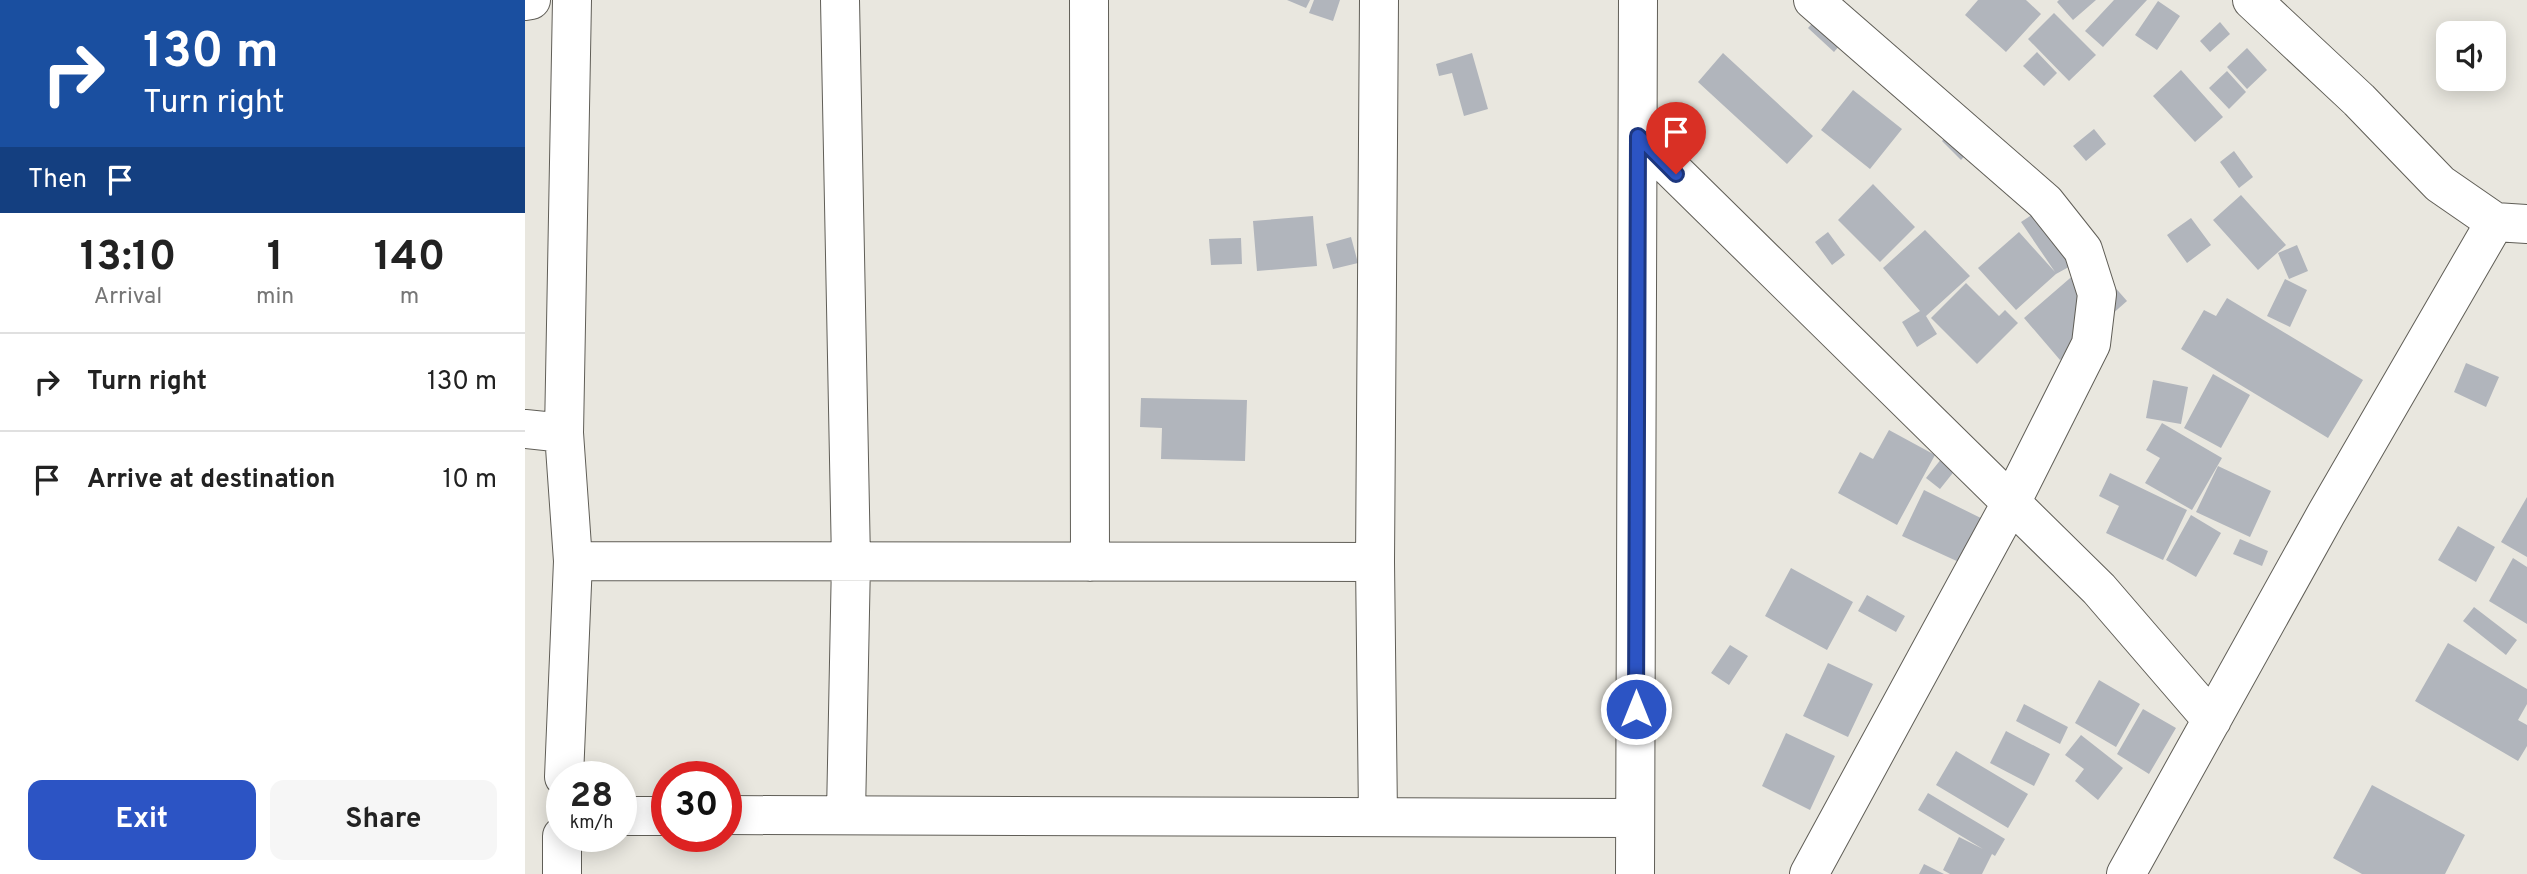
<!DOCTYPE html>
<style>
:root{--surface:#fff;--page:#f6f6f6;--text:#222;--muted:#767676;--line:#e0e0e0;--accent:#2c54c4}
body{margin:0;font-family:Overpass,sans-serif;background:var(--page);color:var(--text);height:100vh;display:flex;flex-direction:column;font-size:26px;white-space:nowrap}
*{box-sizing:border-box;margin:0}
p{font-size:23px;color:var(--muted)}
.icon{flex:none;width:38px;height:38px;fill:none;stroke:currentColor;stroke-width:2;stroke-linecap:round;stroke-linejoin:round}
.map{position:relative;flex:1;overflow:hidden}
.drawer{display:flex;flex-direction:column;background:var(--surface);width:525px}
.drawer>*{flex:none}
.guide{background:#1a4fa0;color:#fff;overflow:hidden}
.buttons{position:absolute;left:1911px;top:21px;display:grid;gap:14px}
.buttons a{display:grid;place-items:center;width:70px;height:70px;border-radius:14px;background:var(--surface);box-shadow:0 4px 18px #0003;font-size:35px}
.speed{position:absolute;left:21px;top:761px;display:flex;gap:14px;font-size:35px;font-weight:700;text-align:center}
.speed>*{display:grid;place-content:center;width:91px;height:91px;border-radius:50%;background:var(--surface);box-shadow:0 4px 18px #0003;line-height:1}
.speed small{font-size:18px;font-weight:400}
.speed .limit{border:10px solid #d22;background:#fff;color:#111}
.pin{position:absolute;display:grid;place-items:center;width:60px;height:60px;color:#fff;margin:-72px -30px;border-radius:50% 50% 50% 0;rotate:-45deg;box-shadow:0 0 7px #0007}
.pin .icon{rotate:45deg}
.me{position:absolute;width:77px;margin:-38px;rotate:0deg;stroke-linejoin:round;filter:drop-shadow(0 0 5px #0008)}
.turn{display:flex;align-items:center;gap:24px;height:147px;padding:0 28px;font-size:32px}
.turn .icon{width:91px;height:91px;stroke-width:2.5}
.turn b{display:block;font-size:49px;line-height:60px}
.then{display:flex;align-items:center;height:66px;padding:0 28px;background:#0003;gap:14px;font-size:26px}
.eta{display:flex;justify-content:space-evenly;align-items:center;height:119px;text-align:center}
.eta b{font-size:42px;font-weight:700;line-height:49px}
.action{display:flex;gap:14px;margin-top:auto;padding:14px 28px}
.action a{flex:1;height:80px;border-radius:14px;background:var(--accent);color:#fff;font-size:28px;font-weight:700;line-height:80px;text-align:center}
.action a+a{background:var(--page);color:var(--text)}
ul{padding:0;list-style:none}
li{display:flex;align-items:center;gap:21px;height:98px;padding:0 28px;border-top:2px solid var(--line)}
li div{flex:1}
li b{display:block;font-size:26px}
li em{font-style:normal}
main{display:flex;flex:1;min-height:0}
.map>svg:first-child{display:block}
.building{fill:#b1b5bc}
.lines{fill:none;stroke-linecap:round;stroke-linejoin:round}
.minor-casing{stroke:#605e57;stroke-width:40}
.minor{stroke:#fff;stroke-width:38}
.route-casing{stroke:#1d377f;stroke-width:18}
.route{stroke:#2c54c4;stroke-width:12}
</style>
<main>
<section class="drawer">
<div class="guide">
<div class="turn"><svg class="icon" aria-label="right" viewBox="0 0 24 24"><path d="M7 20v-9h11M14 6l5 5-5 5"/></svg><div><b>130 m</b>Turn right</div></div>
<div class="then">Then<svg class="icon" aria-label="arrive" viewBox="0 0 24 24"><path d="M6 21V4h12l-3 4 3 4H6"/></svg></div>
</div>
<div class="eta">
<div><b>13:10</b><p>Arrival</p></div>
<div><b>1</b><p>min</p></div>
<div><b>140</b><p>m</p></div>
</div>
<ul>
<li><svg class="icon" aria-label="right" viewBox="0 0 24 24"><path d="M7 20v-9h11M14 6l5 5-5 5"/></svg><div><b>Turn right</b></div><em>130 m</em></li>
<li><svg class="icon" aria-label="arrive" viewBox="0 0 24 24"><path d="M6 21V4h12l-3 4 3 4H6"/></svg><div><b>Arrive at destination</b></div><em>10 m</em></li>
</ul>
<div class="action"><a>Exit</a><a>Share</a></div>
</section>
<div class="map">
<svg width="2002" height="874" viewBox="0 0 2002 874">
<rect width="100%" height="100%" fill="#e9e7df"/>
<path class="building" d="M 762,0 L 785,0 L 781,8 Z
M 789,0 L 815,0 L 808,21 L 784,13 Z
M 1453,0 L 1501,0 L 1516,14 L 1481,52 L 1440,15 Z
M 1534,0 L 1571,0 L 1548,20 L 1532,2 Z
M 1589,0 L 1622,0 L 1578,47 L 1560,31 Z
M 1633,1 L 1655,16 L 1632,50 L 1610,35 Z
M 1529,13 L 1571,55 L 1544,81 L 1503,39 Z
M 1296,14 L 1321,38 L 1309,52 L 1283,28 Z
M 1695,22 L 1705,34 L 1685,52 L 1675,41 Z
M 1722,48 L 1742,70 L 1722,89 L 1702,67 Z
M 1512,52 L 1532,73 L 1519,86 L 1498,66 Z
M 947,53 L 963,109 L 939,116 L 927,73 L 914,76 L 911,64 Z
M 1198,53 L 1288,136 L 1262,164 L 1173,82 Z
M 1656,70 L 1698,117 L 1670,142 L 1628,96 Z
M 1702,71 L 1721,92 L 1704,109 L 1684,88 Z
M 1328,90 L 1377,129 L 1345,169 L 1296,130 Z
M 1429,128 L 1448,147 L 1436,160 L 1417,141 Z
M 1569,129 L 1581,144 L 1561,161 L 1548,146 Z
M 1709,151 L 1728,177 L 1714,188 L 1695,162 Z
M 1348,184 L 1390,227 L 1355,262 L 1313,220 Z
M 1716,195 L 1761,245 L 1733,270 L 1688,220 Z
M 1516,209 L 1551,263 L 1531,274 L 1491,310 L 1453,268 L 1494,232 L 1530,272 L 1496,222 Z
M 788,216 L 792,266 L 732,271 L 728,221 Z
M 1666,218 L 1686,245 L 1662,263 L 1642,235 Z
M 1400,230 L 1445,276 L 1401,316 L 1412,334 L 1392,347 L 1377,322 L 1395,311 L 1358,268 Z
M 1303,232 L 1320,255 L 1307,265 L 1290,242 Z
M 826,237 L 833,263 L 808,269 L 801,244 Z
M 716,238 L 717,264 L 686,265 L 684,239 Z
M 1772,245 L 1783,271 L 1764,279 L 1753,253 Z
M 1566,260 L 1602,301 L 1535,360 L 1499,318 Z
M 1760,279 L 1782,290 L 1765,327 L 1742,316 Z
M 1441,283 L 1474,316 L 1480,310 L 1493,323 L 1452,364 L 1406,318 Z
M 1702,298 L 1838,380 L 1803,438 L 1656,349 L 1679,310 L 1691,316 Z
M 1941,363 L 1974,377 L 1961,407 L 1929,392 Z
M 1688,374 L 1725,395 L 1696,448 L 1659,428 Z
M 1628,380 L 1663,387 L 1656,424 L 1621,418 Z
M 616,398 L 722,400 L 720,461 L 636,459 L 637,428 L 615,427 Z
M 1637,423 L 1697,458 L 1667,510 L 1620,483 L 1635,458 L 1621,450 Z
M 1364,430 L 1410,455 L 1372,525 L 1313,493 L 1335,452 L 1348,459 Z
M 1417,458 L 1431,469 L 1415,489 L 1401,478 Z
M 1693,466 L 1746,491 L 1725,537 L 1671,512 Z
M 1585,473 L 1662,510 L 1638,560 L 1581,533 L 1594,506 L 1574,496 Z
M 1399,490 L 1468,524 L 1447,568 L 1377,536 Z
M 2002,497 L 2002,557 L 1976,542 Z
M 1666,515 L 1696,533 L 1671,577 L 1641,560 Z
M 1933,526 L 1970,547 L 1951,582 L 1913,560 Z
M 1715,539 L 1743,551 L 1737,566 L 1708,554 Z
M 1988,558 L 2002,567 L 2002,624 L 1964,601 Z
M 1266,568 L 1328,602 L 1302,650 L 1240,616 Z
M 1342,595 L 1380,616 L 1371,632 L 1333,611 Z
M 1949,607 L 1992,640 L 1981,655 L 1938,621 Z
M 1923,643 L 2002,689 L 2002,704 L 1993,720 L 2002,725 L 2002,746 L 1993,761 L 1890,701 Z
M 1205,645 L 1223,656 L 1204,685 L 1186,673 Z
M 1303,663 L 1348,684 L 1323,737 L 1278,716 Z
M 1574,680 L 1615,704 L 1591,747 L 1550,723 Z
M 1499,704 L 1543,727 L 1535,744 L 1491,721 Z
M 1618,709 L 1651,728 L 1624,774 L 1592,754 Z
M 1481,731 L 1525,754 L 1509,786 L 1465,763 Z
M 1261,733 L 1310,756 L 1285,810 L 1237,786 Z
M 1556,735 L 1598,768 L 1573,800 L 1550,781 L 1559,769 L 1540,755 Z
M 1431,751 L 1503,794 L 1483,828 L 1411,785 Z
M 1847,785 L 1940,835 L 1920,874 L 1837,874 L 1808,858 Z
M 1403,793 L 1480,839 L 1470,856 L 1467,854 L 1457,874 L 1425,874 L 1418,870 L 1434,837 L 1458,849 L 1393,810 Z
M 1399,864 L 1419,874 L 1394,874 Z"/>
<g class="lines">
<defs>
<path id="minor" d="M 315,0 L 326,561 L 321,814
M 564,0 L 565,562
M 1727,0 L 1834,100 L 1915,184 L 1970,222 L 2002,224
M 0,1 L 6,0
M 1113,136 L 1574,589 L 1687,720
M 0,429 L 39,433
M 48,561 L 850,562
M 39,777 L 48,561 L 39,433 L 47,0
M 201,815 L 1110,818
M 96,816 L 142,816
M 853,817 L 850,562 L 854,0
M 37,874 L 37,836
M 1110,874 L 1113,0
M 1284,874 L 1487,501 L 1566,344 L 1572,294 L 1558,250 L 1520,202 L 1288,0
M 1601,874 L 1801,514 L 1970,222"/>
</defs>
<use href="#minor" class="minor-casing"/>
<use href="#minor" class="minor"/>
</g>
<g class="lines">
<defs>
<path id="route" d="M 1111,709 L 1113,136 L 1151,174"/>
</defs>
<use href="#route" class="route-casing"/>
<use href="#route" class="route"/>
</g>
</svg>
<div class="buttons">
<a><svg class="icon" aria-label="sound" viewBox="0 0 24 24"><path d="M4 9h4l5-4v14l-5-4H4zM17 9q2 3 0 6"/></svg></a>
</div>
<div class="speed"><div>28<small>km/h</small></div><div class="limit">30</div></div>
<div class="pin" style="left:1151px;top:174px;background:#d93025"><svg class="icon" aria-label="arrive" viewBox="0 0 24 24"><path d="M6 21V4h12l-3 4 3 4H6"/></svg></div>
<svg class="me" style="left:1111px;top:709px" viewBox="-20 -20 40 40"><circle r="17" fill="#2c54c4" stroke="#fff" stroke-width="3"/><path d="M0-11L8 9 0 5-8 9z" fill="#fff"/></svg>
</div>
</main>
